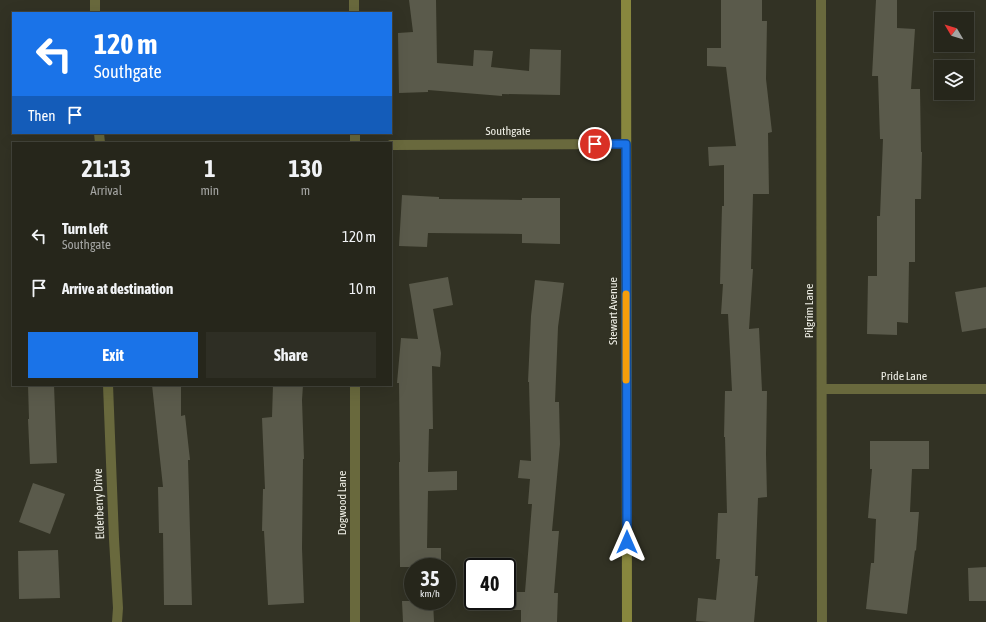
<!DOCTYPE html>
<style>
:root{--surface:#26261b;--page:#2e2e24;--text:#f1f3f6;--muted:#a4a5a3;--line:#42433a;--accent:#1a73e8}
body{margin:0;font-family:"Asap Condensed",sans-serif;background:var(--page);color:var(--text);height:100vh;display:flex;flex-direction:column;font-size:15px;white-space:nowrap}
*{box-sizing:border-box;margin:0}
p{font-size:13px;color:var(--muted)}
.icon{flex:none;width:22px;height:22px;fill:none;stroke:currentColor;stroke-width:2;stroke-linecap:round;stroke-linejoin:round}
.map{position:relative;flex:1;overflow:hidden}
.panel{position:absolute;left:12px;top:142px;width:380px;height:244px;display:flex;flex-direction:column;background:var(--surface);border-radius:0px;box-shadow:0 4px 16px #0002,0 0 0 1px var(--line)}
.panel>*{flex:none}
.banner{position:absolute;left:12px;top:12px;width:380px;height:122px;border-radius:0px;box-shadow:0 4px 16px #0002,0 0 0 1px var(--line);background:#1a73e8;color:#fff;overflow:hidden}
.needle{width:26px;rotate:308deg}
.buttons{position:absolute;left:934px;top:12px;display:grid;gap:8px}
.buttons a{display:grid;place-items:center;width:40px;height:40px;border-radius:0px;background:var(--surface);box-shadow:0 4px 16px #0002,0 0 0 1px var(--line);font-size:20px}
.speed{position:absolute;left:404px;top:558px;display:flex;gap:8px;font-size:20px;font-weight:700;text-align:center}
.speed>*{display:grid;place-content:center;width:52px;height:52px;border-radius:50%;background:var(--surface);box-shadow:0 4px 16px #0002,0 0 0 1px var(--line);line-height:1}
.speed small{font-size:10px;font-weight:400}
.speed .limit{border:2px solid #111;border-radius:6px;background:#fff;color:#111}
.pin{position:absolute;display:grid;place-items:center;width:34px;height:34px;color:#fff;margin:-17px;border:2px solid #fff;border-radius:50%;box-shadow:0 1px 4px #0007}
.me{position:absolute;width:44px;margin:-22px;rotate:0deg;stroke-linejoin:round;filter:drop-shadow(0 0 3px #0008)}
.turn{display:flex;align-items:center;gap:14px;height:84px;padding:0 16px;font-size:18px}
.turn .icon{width:52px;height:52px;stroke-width:2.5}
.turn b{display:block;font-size:28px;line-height:34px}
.then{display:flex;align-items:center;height:38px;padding:0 16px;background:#0003;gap:8px;font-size:15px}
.eta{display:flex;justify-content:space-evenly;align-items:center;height:68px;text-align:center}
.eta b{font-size:24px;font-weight:700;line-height:28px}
.primary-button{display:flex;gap:8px;margin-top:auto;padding:8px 16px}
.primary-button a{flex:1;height:46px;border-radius:0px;background:var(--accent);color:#fff;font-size:16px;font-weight:700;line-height:46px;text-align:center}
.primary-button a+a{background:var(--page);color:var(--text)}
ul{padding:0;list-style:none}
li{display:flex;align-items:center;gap:12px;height:52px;padding:0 16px}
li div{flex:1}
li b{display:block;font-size:15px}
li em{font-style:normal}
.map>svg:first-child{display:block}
.building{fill:#5a5a4b}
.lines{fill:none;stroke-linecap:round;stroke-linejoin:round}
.street{stroke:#69693d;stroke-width:10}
.secondary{stroke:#88873e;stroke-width:10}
.route-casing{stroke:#114b97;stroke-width:10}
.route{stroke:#1a73e8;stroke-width:7}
.slow{stroke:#f59e0b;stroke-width:7}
.labels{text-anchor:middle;stroke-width:4;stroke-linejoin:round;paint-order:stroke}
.street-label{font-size:12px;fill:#eeeee5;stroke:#323224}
</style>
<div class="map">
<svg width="986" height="622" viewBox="0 0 986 622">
<rect width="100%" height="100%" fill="#323224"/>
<path class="building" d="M 409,0 L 436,0 L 437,63 L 473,66 L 474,50 L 493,51 L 491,67 L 529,71 L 530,49 L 561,50 L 560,95 L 502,94 L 502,96 L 428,90 L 428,92 L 399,93 L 398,33 L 413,32 Z
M 721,0 L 762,0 L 762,21 L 767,21 L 766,79 L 772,132 L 768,133 L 769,194 L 753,194 L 751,269 L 753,269 L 749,329 L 759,328 L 762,391 L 767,391 L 766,454 L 767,497 L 758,498 L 755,576 L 758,576 L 754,622 L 710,622 L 696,621 L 698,598 L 716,600 L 720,559 L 716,559 L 718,513 L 727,513 L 725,437 L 724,437 L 725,391 L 732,391 L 728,314 L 721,314 L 723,284 L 720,284 L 722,206 L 724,206 L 724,165 L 709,166 L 708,147 L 736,146 L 726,67 L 707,66 L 707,48 L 721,48 Z
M 876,0 L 897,0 L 897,28 L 915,29 L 911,89 L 920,89 L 921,152 L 922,152 L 921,199 L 915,199 L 915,262 L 909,262 L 908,323 L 897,322 L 897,335 L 867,334 L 868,276 L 877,276 L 877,216 L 880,216 L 883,139 L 880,139 L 878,76 L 872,76 Z
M 402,195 L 439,197 L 439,199 L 522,200 L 522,198 L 560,198 L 560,244 L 522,243 L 522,234 L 428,233 L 427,247 L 399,246 Z
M 448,277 L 453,305 L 433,309 L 441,353 L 440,367 L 432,366 L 433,429 L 429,429 L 428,472 L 457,471 L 457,490 L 428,491 L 427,548 L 441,548 L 441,567 L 400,567 L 399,462 L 400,462 L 399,383 L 397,383 L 401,338 L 418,339 L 409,284 Z
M 535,280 L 564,283 L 558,327 L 555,402 L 559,402 L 560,444 L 552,531 L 559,531 L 554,593 L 558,593 L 557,622 L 521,622 L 521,610 L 513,610 L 514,592 L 525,592 L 532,504 L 528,504 L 530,479 L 518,478 L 520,460 L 531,461 L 529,382 L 528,382 L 531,316 Z
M 986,287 L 986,328 L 962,332 L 955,292 Z
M 28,385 L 54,385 L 57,463 L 30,464 L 28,419 L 29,419 Z
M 152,385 L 181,385 L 181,416 L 185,415 L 190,460 L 188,460 L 192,605 L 164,605 L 163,533 L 159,533 L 158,487 L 163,487 Z
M 273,385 L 303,385 L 302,400 L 304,459 L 303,459 L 302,548 L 304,603 L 268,605 L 264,531 L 262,531 L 263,489 L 265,489 L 262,418 L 272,417 Z
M 870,441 L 929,441 L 929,469 L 912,469 L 910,512 L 919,512 L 916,551 L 915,550 L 907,614 L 866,609 L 871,563 L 874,563 L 876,519 L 868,518 L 872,469 L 870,469 Z
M 33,483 L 65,494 L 50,534 L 19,522 Z
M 58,550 L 60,598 L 19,599 L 18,551 Z
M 986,567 L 986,601 L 969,601 L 968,568 Z
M 402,601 L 433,601 L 434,622 L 403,622 Z"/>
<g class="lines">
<path class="street" d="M 95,0 L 95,13
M 354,0 L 354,13
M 821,0 L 822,622
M 99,133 L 100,143
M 355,133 L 355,143
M 391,145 L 626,144
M 108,385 L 114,539 L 118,608 L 117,622
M 822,389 L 986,389
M 355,622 L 355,385"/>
<path class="secondary" d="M 626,0 L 627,622"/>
</g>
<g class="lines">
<defs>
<path id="route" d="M 595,144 L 626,144 L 627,542"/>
</defs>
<use href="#route" class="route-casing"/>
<use href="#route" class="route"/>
<path class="slow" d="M 626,294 L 626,380"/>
</g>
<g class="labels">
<g class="street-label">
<text x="508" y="135">Southgate</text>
<text transform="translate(613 311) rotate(-90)" y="4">Stewart Avenue</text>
<text transform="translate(809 311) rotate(-90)" y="4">Pilgrim Lane</text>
<text x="904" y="380">Pride Lane</text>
<text transform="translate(342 503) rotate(-90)" y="4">Dogwood Lane</text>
<text transform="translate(99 504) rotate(-92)" y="4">Elderberry Drive</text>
</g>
</g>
</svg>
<div class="buttons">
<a><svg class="needle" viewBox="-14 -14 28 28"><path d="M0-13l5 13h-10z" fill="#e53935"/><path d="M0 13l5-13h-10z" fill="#a4a5a3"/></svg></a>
<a><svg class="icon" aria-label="layers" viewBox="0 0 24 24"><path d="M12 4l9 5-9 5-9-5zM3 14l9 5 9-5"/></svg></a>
</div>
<div class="speed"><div>35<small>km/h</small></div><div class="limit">40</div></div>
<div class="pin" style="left:595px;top:144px;background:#d93025"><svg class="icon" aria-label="arrive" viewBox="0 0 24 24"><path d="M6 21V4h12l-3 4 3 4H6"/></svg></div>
<svg class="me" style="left:627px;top:542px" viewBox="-20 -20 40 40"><path d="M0-17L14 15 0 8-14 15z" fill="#1a73e8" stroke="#fff" stroke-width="4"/></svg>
<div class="banner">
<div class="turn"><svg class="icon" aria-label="left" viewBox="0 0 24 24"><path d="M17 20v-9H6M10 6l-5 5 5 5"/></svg><div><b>120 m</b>Southgate</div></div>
<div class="then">Then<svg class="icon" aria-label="arrive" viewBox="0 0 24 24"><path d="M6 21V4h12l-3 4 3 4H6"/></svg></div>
</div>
<section class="panel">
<div class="eta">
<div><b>21:13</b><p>Arrival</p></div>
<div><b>1</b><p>min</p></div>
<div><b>130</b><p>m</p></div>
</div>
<ul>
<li><svg class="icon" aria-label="left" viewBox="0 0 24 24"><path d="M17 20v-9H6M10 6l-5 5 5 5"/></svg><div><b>Turn left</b><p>Southgate</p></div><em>120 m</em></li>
<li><svg class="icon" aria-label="arrive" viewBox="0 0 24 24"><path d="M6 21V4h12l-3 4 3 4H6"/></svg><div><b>Arrive at destination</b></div><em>10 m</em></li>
</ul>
<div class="primary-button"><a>Exit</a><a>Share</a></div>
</section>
</div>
